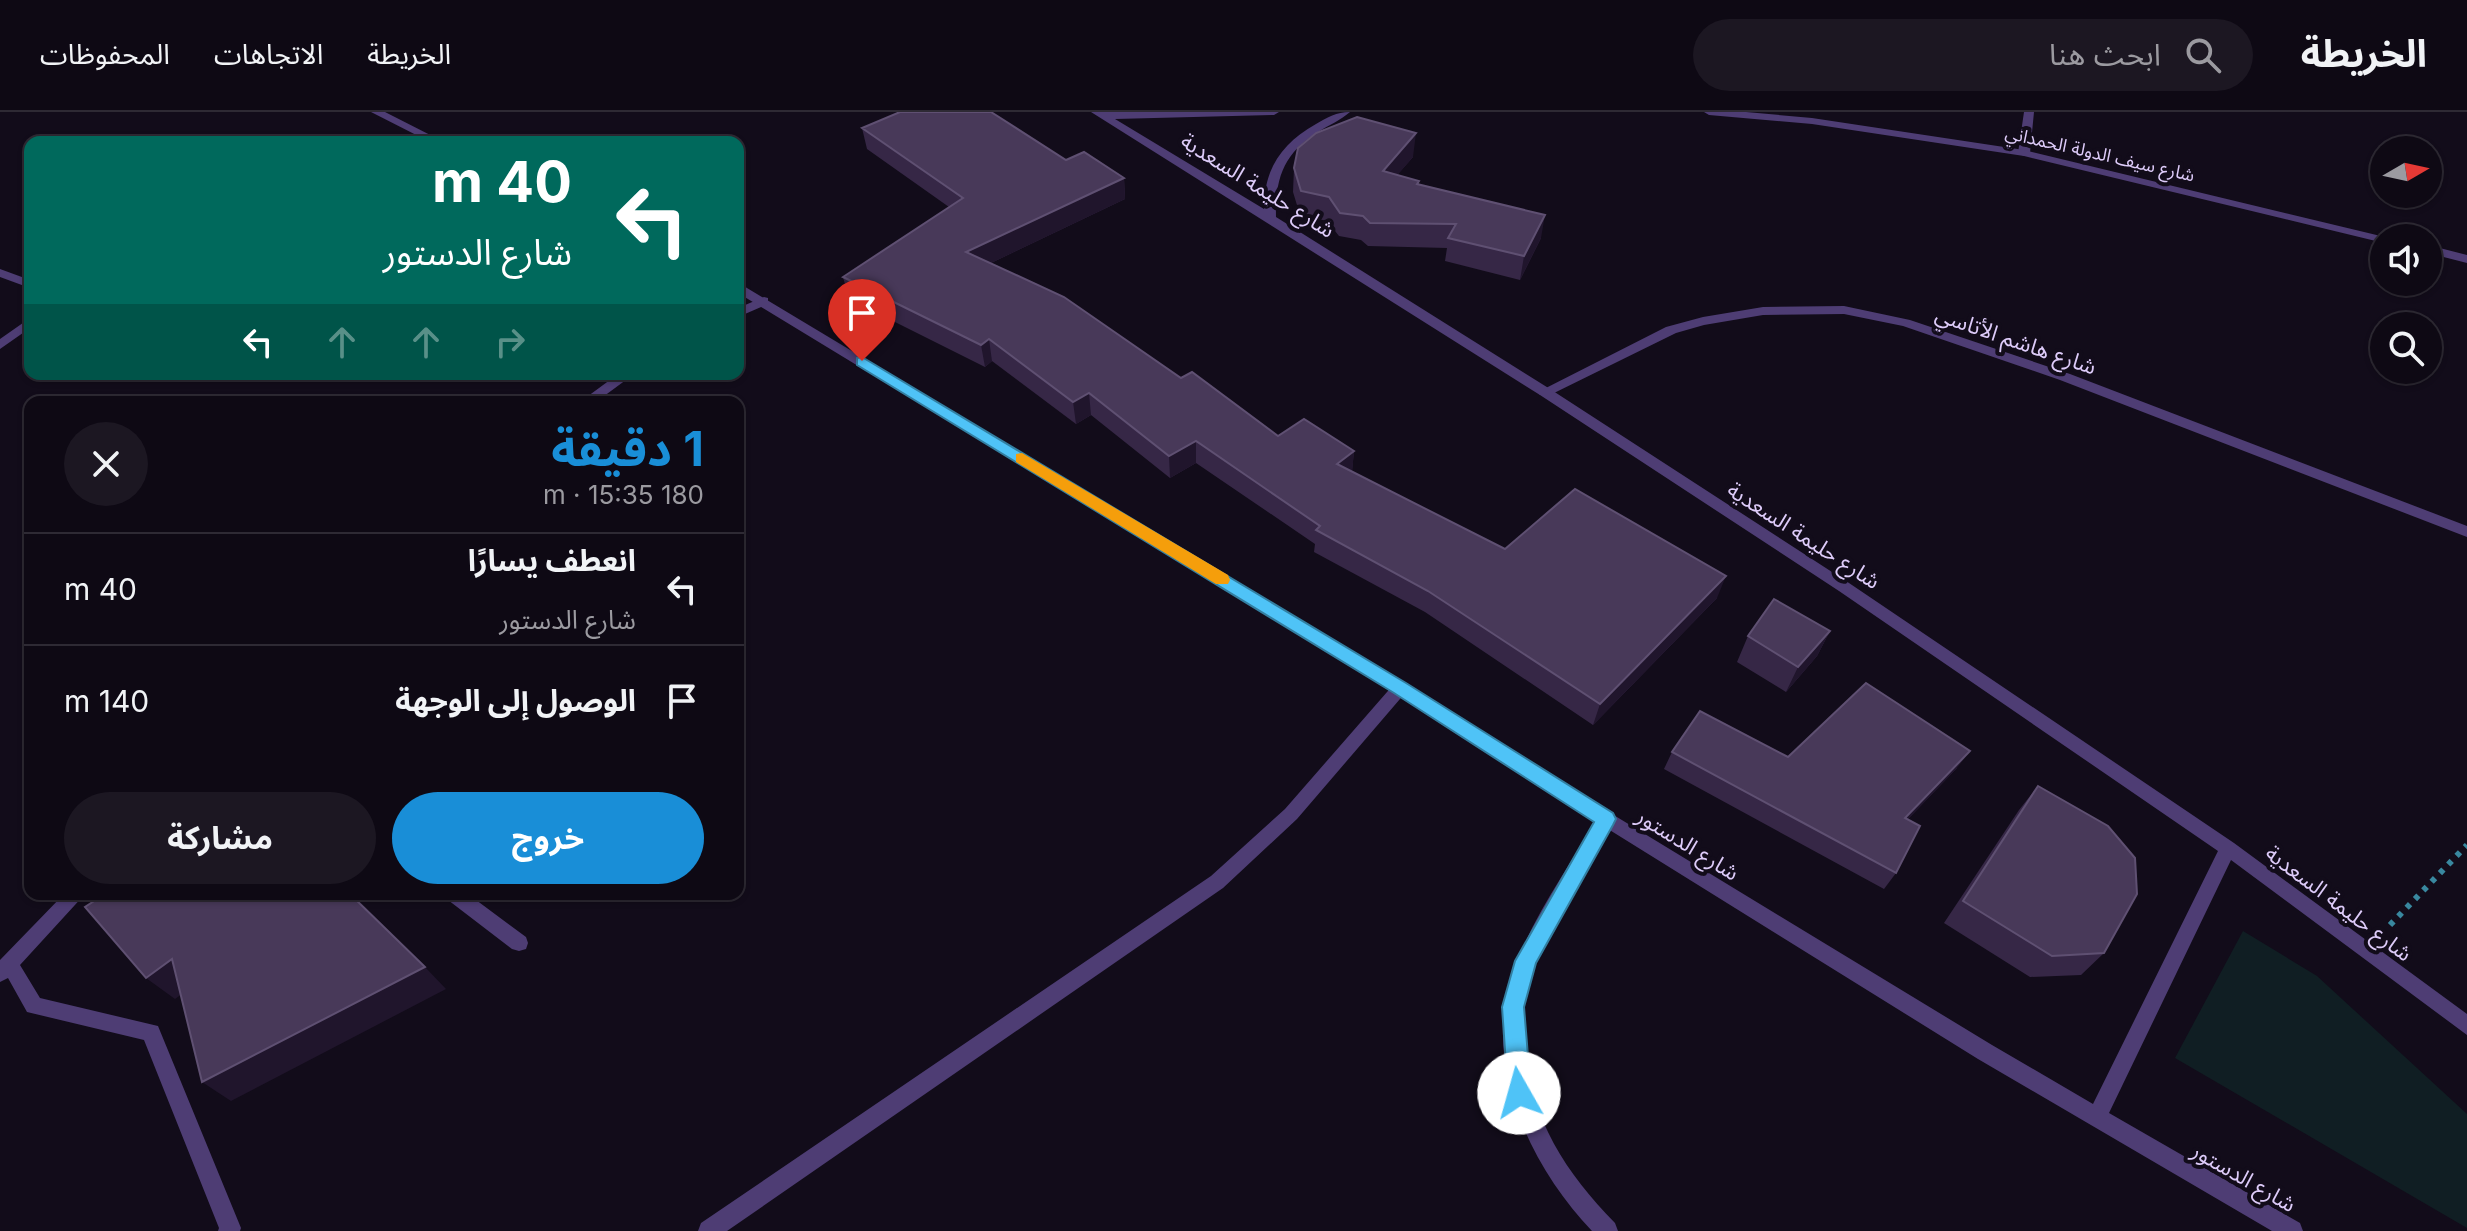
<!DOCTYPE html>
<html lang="ar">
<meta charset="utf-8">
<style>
:root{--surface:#0e0914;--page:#1c1722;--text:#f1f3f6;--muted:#9b9aa0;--line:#2e2a34;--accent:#198ed7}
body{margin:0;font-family:Inter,"Noto Sans Arabic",sans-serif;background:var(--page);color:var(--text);direction:rtl;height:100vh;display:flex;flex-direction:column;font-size:30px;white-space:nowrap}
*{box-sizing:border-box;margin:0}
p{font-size:26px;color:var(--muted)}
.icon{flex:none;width:44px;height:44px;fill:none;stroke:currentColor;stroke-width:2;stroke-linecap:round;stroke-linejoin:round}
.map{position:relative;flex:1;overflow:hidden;direction:ltr}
.panel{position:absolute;left:24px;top:284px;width:720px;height:504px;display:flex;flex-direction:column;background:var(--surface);border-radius:16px;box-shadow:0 2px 6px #0004,0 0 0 2px var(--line);direction:rtl}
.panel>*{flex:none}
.top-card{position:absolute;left:24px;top:24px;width:720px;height:244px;border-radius:16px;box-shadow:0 2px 6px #0004,0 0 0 2px var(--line);direction:rtl;background:#00695c;color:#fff;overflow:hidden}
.needle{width:52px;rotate:81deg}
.fabs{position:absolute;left:2370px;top:24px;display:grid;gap:16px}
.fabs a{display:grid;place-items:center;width:72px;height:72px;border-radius:50%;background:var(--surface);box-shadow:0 2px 6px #0004,0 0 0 2px var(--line);font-size:40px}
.pin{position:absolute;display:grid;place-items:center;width:68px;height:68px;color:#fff;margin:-82px -34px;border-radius:50% 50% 50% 0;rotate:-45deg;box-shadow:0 0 8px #0007}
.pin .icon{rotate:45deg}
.me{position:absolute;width:88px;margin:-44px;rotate:353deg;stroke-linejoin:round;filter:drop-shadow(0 0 6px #0008)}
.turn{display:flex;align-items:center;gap:28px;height:168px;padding:0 40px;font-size:36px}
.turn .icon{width:104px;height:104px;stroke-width:2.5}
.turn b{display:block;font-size:56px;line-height:68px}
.lanes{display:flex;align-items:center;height:76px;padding:0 40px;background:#0003;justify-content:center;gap:40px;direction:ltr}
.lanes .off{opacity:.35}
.round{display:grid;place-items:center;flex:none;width:84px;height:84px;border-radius:42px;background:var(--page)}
.summary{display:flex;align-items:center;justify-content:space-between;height:136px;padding:0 40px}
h1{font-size:48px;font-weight:700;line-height:60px;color:var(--accent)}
.cta{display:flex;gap:16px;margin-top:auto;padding:16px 40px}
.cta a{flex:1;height:92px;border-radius:48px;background:var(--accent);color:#fff;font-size:32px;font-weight:700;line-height:92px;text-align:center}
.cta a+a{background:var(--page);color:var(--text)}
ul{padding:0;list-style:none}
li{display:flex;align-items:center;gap:24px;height:112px;padding:0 40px;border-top:2px solid var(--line)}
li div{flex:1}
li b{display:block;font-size:30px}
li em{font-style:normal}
header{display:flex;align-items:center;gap:48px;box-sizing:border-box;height:112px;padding:0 40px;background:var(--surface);border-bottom:2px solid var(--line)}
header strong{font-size:38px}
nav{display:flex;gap:44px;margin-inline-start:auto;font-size:28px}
.search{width:560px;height:72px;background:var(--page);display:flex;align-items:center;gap:20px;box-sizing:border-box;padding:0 28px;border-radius:44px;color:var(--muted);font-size:30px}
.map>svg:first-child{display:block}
.green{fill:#101e23}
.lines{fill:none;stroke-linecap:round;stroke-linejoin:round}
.path{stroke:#39889f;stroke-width:6;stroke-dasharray:5 7;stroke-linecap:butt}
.minor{fill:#4e3d74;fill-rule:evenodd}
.tertiary{fill:#4e3d74;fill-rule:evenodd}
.wall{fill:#362746}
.shaded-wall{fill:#20152c}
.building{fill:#483959;stroke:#5f5072;stroke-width:2}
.route{fill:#4fc3f7;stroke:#337fa1;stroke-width:2}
.slow{fill:#f59e0b}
.labels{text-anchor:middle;stroke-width:8;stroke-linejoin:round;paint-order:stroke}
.far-street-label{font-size:18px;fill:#ddcbf9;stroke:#120c1a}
.street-label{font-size:22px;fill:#ddcbf9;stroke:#120c1a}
</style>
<header>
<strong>الخريطة</strong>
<div class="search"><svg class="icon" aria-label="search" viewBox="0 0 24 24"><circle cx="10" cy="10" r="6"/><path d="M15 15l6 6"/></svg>ابحث هنا</div>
<nav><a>الخريطة</a><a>الاتجاهات</a><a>المحفوظات</a></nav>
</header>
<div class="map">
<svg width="2467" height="1119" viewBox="0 0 2467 1119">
<rect width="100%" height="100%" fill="#120c1a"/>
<path class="green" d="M 2243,819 L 2317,864 L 2467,1002 L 2467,1116 L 2175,946 Z"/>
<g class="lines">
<path class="path" d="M 2390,813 L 2467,733"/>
<path class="minor" d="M 2024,0 L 2034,0 L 2030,41 L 2024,44 L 2018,41 Z
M 0,157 L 30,168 L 30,176 L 0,165 Z
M 764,185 L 768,186 L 768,192 L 738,205 L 738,196 Z
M 1844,194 L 1910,208 L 2070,262 L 2467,414 L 2467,425 L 2060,268 L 1903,214 L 1844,202 L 1763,203 L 1704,213 L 1676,221 L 1550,283 L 1540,283 L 1538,280 L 1666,215 L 1703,205 L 1763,195 Z
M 30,206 L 30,216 L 0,237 L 0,227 Z
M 618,262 L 634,262 L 596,290 L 580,290 Z
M 1400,570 L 1406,572 L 1408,576 L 1406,580 L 1297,707 L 1223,776 L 727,1119 L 698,1119 L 701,1111 L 1211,764 L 1285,697 L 1394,572 Z
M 1606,700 L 1612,702 L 1615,707 C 1590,756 1556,801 1535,852 C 1524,878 1522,908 1525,936 C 1531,1007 1566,1061 1615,1111 L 1618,1119 L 1592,1119 C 1529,1053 1480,949 1514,857 C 1534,802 1571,752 1600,702 Z
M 64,782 L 85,782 L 20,853 L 40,886 L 158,914 L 241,1116 L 240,1119 L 218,1119 L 219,1116 L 144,928 L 27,900 L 8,866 L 0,870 L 0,848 Z
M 445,782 L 468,782 L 526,825 L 528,831 L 526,837 L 519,839 L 512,837 L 448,788 Z"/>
<path class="tertiary" d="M 371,0 L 385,0 L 444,30 L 430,30 Z
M 1091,0 L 1279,0 L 1274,3 L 1115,7 L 1264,97 C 1264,57 1281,32 1316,12 C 1328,5 1336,0 1350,0 C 1341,8 1329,13 1318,20 C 1284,41 1275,66 1276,105 L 1550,277 L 1849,471 L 2234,731 L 2467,902 L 2467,923 L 2231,748 L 2109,1001 L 2300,1111 L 2303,1119 L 2272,1119 L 1978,947 L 1600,712 L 1394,580 L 738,181 L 738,172 L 742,173 L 1406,572 L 1612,702 L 1992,933 L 2093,992 L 2218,739 L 1839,479 L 1540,283 Z
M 1704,0 L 1746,0 L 1812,6 L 2024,38 L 2389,126 L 2384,126 L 2384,131 L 2024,44 L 1812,12 L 1709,3 Z
M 2428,133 L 2467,143 L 2467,151 L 2428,141 Z"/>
</g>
<path class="wall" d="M 862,16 L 1066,48 L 1124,66 L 1125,87 L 991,151 L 1278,324 L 1354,339 L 1352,359 L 1505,437 L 1717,486 L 1593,613 L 1425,500 L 1314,440 L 1315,432 L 1196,351 L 1170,366 L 1091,303 L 1076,312 L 992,249 L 985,255 L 849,187 L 843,165 L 949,95 L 867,37 Z
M 1413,45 L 1397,63 L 1419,69 L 1419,73 L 1541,126 L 1520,168 L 1445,149 L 1447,136 L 1368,134 L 1361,128 L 1339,124 L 1327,109 L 1300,103 L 1293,80 L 1294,56 Z
M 1830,519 L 1817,544 L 1786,580 L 1737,550 L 1748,524 Z
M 1672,640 L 1788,645 L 1957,656 L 1908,707 L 1896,761 L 1884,777 L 1664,657 Z
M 2038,674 L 2104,841 L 2081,863 L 2030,865 L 1944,811 L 2019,698 Z"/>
<path class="shaded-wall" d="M 1416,21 L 1413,45 L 1381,82 L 1383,59 Z
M 1124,66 L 1125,87 L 970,161 L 966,140 Z
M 1545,103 L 1541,126 L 1520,168 L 1524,144 Z
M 989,227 L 992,249 L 985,255 L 981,233 Z
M 1089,281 L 1091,303 L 1076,312 L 1073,290 Z
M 1196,329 L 1196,351 L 1170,366 L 1169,344 Z
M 1354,339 L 1352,361 L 1337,352 Z
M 1726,464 L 1717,486 L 1593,613 L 1600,592 Z
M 1830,519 L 1817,544 L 1786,580 L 1798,555 Z
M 1970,639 L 1957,656 L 1893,723 L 1905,706 Z
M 172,847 L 200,869 L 175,887 L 146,866 Z
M 425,855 L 446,877 L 231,989 L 202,970 Z"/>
<path class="building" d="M 900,0 L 991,0 L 1066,48 L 1084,40 L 1124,66 L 966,140 L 1064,185 L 1181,266 L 1192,260 L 1278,324 L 1304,307 L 1354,339 L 1337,352 L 1505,437 L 1575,377 L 1726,464 L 1600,592 L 1428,479 L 1316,418 L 1320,414 L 1196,329 L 1169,344 L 1089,281 L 1073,290 L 989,227 L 981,233 L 843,165 L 963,86 L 862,16 Z
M 1357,5 L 1416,21 L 1383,59 L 1419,69 L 1417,72 L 1545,103 L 1524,144 L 1448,126 L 1456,112 L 1370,111 L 1363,104 L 1340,101 L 1329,85 L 1301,79 L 1294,56 L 1298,36 L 1316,21 Z
M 1774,487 L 1830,519 L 1798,555 L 1748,524 Z
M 1866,571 L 1970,639 L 1905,706 L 1920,714 L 1896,761 L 1672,640 L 1700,599 L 1788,645 Z
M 2038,674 L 2108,714 L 2135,746 L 2137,782 L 2104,841 L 2052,844 L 1963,789 Z
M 105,782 L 350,782 L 425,855 L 202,970 L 172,847 L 146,866 L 85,795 Z"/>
<path class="route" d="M 862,245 L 1406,571 L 1613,701 L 1616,707 L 1613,713 L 1536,851 L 1524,895 L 1531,981 L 1527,988 L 1519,992 L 1511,988 L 1508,981 L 1502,895 L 1515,849 L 1594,710 L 1394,581 L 857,253 L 857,246 Z"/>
<path class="slow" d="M 1022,341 L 1228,463 L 1230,468 L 1228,472 L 1216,472 L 1016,350 L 1016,342 Z"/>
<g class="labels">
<g class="far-street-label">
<text transform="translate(2100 42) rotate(13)" y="6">شارع سيف الدولة الحمداني</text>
</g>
<g class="street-label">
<text transform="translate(1258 73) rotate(32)" y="8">شارع حليمة السعدية</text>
<text transform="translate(2016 228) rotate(19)" y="8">شارع هاشم الأتاسي</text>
<text transform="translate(1804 423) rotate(33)" y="8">شارع حليمة السعدية</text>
<text transform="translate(1688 732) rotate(32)" y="8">شارع الدستور</text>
<text transform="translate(2339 791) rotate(37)" y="8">شارع حليمة السعدية</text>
<text transform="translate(2244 1065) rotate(30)" y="8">شارع الدستور</text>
</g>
</g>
</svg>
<div class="fabs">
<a><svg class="needle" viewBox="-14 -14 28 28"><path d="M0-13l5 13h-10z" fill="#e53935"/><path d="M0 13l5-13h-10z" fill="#9b9aa0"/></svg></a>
<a><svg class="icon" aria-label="sound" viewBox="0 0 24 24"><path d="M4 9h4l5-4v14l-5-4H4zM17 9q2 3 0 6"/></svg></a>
<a><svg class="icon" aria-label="search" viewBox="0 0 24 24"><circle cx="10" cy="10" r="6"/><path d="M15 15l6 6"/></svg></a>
</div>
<div class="pin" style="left:862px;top:249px;background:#d93025"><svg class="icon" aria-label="arrive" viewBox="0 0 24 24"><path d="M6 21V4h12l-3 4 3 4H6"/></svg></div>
<svg class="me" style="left:1519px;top:981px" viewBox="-20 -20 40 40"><circle r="19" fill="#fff"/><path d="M0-13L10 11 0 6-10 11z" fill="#4fc3f7"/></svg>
<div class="top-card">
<div class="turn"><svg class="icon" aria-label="left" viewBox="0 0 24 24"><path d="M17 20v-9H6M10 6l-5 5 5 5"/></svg><div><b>40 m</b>شارع الدستور</div></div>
<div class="lanes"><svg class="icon" aria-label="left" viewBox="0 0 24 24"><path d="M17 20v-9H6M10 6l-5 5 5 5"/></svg><svg class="icon off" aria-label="ahead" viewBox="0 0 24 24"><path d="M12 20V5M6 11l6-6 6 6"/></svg><svg class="icon off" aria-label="ahead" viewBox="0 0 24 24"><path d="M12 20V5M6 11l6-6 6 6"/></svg><svg class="icon off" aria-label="right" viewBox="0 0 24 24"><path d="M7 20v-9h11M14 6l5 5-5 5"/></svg></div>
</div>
<section class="panel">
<div class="summary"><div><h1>1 دقيقة</h1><p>180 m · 15:35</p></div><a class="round"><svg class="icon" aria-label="close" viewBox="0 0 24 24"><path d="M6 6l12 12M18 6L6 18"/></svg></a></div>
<ul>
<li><svg class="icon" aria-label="left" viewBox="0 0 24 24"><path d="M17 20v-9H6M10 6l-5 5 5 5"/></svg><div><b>انعطف يسارًا</b><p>شارع الدستور</p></div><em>40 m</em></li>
<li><svg class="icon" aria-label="arrive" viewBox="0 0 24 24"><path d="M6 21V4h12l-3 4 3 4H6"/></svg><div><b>الوصول إلى الوجهة</b></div><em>140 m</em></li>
</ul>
<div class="cta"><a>خروج</a><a>مشاركة</a></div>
</section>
</div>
